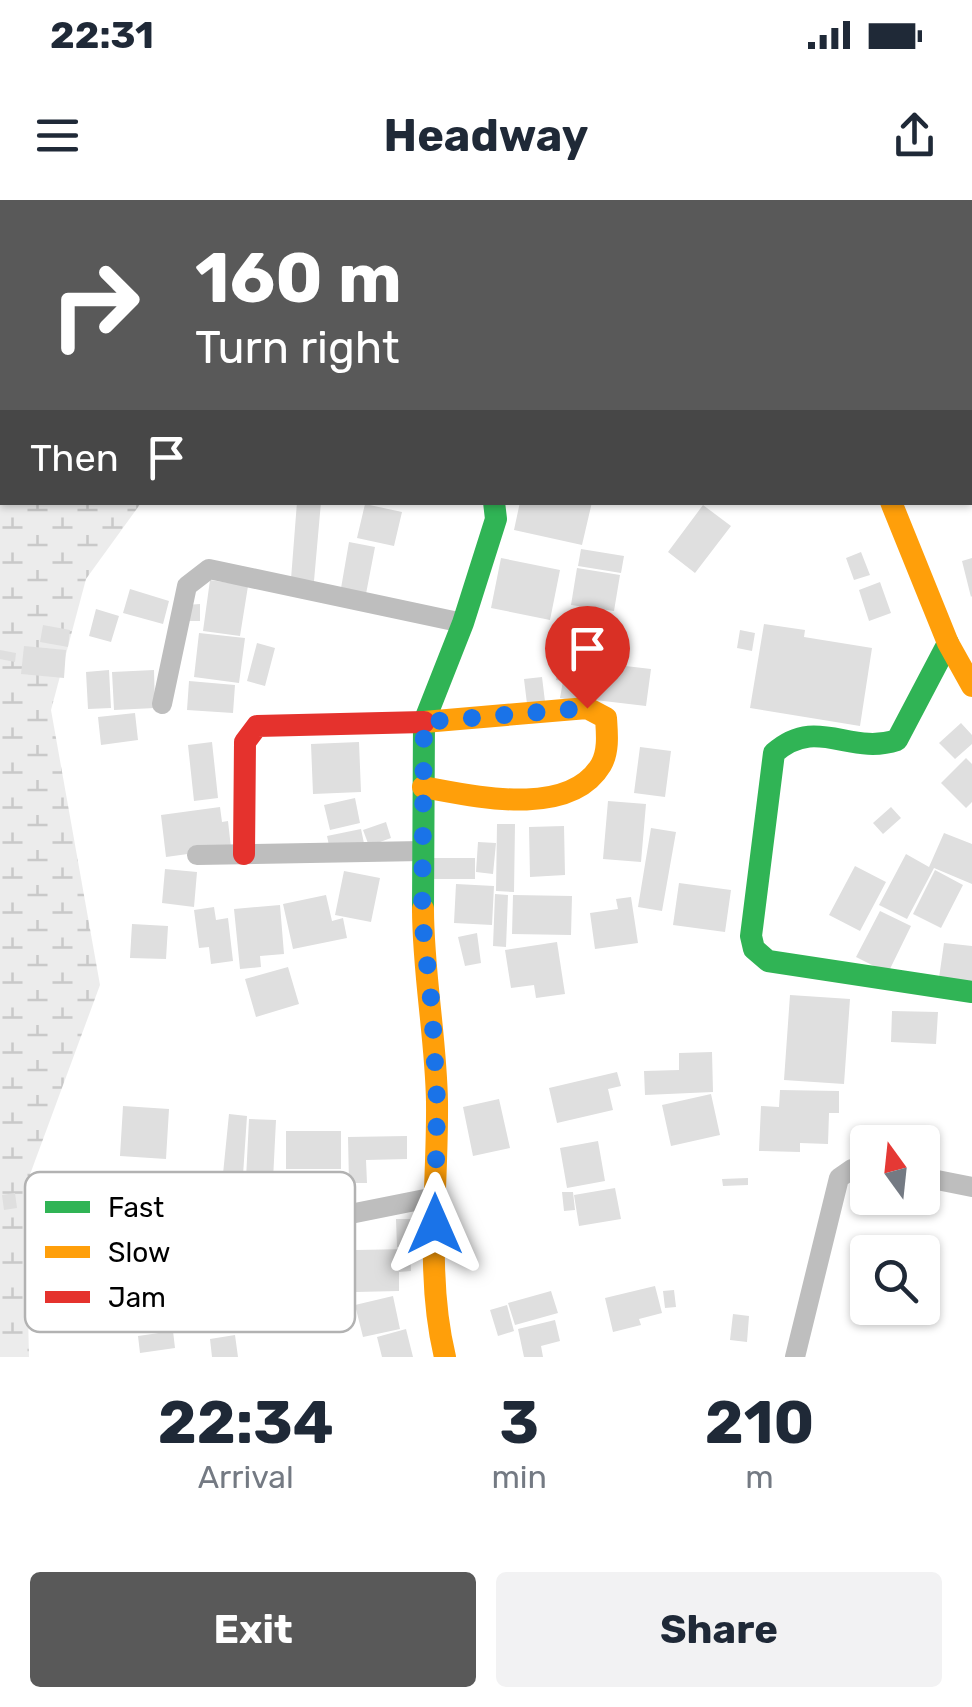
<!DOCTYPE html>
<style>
:root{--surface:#fff;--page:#f2f2f3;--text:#1f2937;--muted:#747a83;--accent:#595959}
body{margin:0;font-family:Rubik,sans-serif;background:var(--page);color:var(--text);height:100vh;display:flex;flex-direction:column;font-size:38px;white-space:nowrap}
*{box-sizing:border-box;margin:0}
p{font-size:32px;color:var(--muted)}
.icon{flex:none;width:55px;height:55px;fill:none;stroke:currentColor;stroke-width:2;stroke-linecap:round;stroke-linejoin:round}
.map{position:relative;height:1157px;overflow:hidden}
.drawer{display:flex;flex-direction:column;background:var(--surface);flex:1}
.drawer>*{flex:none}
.banner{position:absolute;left:0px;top:0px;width:972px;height:305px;box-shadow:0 2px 8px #0004;background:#595959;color:#fff;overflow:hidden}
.needle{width:65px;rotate:345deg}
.fabs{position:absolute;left:850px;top:925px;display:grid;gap:20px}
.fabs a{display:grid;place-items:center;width:90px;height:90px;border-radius:10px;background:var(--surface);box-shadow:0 2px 8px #0004;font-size:50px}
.pin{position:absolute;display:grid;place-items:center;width:85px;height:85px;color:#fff;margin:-102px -42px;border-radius:50% 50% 50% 0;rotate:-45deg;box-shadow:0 0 10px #0007}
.pin .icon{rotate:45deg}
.me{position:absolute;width:110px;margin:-55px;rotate:0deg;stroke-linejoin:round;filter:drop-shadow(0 0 8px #0008)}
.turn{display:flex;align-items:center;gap:35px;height:210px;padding:0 30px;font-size:45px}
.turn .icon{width:130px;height:130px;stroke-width:2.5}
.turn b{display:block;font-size:70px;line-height:85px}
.then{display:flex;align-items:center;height:95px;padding:0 30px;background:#0003;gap:20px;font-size:38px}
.eta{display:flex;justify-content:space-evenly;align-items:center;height:170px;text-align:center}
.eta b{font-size:60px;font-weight:700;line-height:70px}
.button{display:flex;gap:20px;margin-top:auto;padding:20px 30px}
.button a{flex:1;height:115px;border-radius:10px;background:var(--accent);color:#fff;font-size:40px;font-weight:700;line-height:115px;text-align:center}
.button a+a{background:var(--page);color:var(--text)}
.status{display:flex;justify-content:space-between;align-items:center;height:70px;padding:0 50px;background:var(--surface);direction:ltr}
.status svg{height:28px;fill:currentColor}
header{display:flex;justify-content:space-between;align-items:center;height:130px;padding:0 30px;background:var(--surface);font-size:45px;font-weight:700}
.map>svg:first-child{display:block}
.wetland{fill:url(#wetland-marsh)}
.building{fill:#dfdfdf}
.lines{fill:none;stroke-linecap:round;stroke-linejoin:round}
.street{stroke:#bebebe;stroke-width:20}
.fast{stroke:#30b455;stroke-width:22}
.slow{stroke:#ff9f0a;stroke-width:22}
.jam{stroke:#e5322d;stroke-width:22}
.route{stroke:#1a73e8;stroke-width:18;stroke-dasharray:0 32.4}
.key{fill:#fff;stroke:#b2b2b2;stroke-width:2.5}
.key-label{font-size:28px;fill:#000}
</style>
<div class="status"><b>22:31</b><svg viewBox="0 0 49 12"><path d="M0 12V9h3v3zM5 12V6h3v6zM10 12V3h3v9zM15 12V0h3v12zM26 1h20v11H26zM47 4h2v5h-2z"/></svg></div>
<header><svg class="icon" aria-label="menu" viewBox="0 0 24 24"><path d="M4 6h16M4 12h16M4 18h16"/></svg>Headway<svg class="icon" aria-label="share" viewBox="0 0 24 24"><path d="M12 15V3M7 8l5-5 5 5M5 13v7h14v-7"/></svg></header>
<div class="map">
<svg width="972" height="1157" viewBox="0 0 972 1157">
<defs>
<pattern id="wetland-marsh" width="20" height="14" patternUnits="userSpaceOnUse" patternTransform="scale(2.5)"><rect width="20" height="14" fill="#ececec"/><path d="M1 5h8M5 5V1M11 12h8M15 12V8" fill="none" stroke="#c9c9c9"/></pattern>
</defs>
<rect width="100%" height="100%" fill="#fff"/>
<path class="wetland" d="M 0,0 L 7,2 L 2,2 L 2,302 L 141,303 L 86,379 L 51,510 L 100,785 L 25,988 L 29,1157 L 0,1157 Z"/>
<path class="building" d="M 297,302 L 321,302 L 314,381 L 291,379 Z
M 520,302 L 592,302 L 582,345 L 514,330 Z
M 365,304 L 402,312 L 394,346 L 357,338 Z
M 703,305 L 731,326 L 695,373 L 668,352 Z
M 349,342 L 375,347 L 365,399 L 340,394 Z
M 581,349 L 624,356 L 621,373 L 578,366 Z
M 861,352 L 870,375 L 854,380 L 846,358 Z
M 501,358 L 560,370 L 550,420 L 491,408 Z
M 972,358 L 972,396 L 971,397 L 962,361 Z
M 577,368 L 620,375 L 614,411 L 571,405 Z
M 210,380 L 248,386 L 240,436 L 203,431 Z
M 880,382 L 891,413 L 869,421 L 859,390 Z
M 130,389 L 169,401 L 163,424 L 123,413 Z
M 200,404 L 200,421 L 186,421 L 186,405 Z
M 96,409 L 119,416 L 111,442 L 89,436 Z
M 764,424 L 805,430 L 804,437 L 872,448 L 860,526 L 750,508 Z
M 43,425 L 70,430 L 68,447 L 40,442 Z
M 740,430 L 755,433 L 752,451 L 737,448 Z
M 199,433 L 245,438 L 239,483 L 194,477 Z
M 563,438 L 601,444 L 591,504 L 560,498 L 563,481 L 556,480 Z
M 257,443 L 275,448 L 265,486 L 247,481 Z
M 24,446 L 66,450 L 64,478 L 21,474 Z
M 0,450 L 16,453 L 15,462 L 0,459 Z
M 600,463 L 651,469 L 646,506 L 595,500 Z
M 109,470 L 111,508 L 88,509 L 86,472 Z
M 154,470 L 155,508 L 114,510 L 112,472 Z
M 542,477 L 546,510 L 528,512 L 524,479 Z
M 189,481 L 235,485 L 233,513 L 187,510 Z
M 135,513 L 138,540 L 101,545 L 98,517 Z
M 961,523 L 972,535 L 972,544 L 955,559 L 939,543 Z
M 212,542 L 218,598 L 194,601 L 188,545 Z
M 359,542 L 361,592 L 313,594 L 311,544 Z
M 640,547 L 671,551 L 665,597 L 634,593 Z
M 966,558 L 972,564 L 972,602 L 966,608 L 941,583 Z
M 355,598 L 360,623 L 330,630 L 324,605 Z
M 608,601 L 646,604 L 641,662 L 603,659 Z
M 220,607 L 222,622 L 228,621 L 231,648 L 166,657 L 161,615 Z
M 891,607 L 901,618 L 883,634 L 873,623 Z
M 386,622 L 391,638 L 369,646 L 363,630 Z
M 497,624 L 515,624 L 514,692 L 496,691 Z
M 564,626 L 565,675 L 530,677 L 529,627 Z
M 651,628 L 676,632 L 662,711 L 638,707 Z
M 361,629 L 365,648 L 331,655 L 327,636 Z
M 944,633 L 972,644 L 972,684 L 934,668 L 907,719 L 879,705 L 906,654 L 929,667 Z
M 478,642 L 496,643 L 493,674 L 476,672 Z
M 431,658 L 475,658 L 475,679 L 432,679 Z
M 855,666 L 886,682 L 860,731 L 829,715 Z
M 165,669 L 197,672 L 194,707 L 162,703 Z
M 935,670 L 963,685 L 941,728 L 913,714 Z
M 344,671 L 380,678 L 371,722 L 335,715 Z
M 679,683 L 731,690 L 725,732 L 673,725 Z
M 456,684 L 494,686 L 492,725 L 454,723 Z
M 495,694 L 508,695 L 506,747 L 493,746 Z
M 326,695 L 332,721 L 343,718 L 347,738 L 293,749 L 283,704 Z
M 513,695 L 572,696 L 571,735 L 512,734 Z
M 631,697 L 638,743 L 595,749 L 590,713 L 618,709 L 616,699 Z
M 280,705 L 284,754 L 260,756 L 261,767 L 240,769 L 234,709 Z
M 214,707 L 216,720 L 228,718 L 233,761 L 211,764 L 209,747 L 199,748 L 194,710 Z
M 880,711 L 911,726 L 888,773 L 856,757 Z
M 132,724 L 168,726 L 166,759 L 130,758 Z
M 477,733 L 481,763 L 465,766 L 458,737 Z
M 557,742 L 565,794 L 536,798 L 534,785 L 511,788 L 505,750 Z
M 944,743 L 972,746 L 972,783 L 939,778 Z
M 288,767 L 299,804 L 256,817 L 245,779 Z
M 790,795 L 850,799 L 844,884 L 784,880 Z
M 892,811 L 938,812 L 936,844 L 891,842 Z
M 712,852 L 713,892 L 645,895 L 644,871 L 679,870 L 679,853 Z
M 617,872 L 621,886 L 608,889 L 613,910 L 557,923 L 549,888 Z
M 780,890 L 839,891 L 839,913 L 829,913 L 828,944 L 800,943 L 800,952 L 759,951 L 761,906 L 779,907 Z
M 711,894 L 720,935 L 671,946 L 662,905 Z
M 499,899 L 510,948 L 473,956 L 463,907 Z
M 123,906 L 169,909 L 166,959 L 120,956 Z
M 229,914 L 247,916 L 243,975 L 223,974 Z
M 249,919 L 276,920 L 273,980 L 246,979 Z
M 286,931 L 341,931 L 341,969 L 286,969 Z
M 407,936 L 407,959 L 366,960 L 367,983 L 349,983 L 348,937 Z
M 598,941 L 605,981 L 567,988 L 560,948 Z
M 748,978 L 748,985 L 723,986 L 722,979 Z
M 615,988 L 621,1019 L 579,1026 L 574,995 Z
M 562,992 L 573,992 L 575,1010 L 564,1011 Z
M 15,993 L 17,1008 L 4,1010 L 2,995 Z
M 396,1019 L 413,1019 L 415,1046 L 397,1047 Z
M 410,1049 L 411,1071 L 399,1072 L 399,1091 L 356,1092 L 356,1050 Z
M 655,1086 L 662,1113 L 639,1119 L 641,1125 L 613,1132 L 605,1098 Z
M 674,1090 L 676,1107 L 665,1108 L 663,1091 Z
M 551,1091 L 558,1113 L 515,1125 L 508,1103 Z
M 393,1096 L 400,1129 L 363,1137 L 355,1105 Z
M 507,1105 L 514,1131 L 498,1136 L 490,1110 Z
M 733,1114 L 749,1116 L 747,1142 L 730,1140 Z
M 555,1120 L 560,1141 L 541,1146 L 543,1157 L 524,1157 L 518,1129 Z
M 406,1129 L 413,1157 L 382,1157 L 377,1137 Z
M 173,1131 L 175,1148 L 140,1153 L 138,1136 Z
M 235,1135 L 238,1157 L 212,1157 L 210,1139 Z"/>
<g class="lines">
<path class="street" d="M 162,504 L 187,386 L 209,369 L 463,423
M 197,655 L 422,651
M 922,977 L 972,987
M 210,1042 L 435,997
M 795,1157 L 839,978 L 852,969 L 868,966"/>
<path class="fast" d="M 605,0 L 608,2
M 948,443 L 897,540 C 849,556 817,515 774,553 L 751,736 L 754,749 L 768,761 L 972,792
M 423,709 L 424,522 L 463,423 L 496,319 L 494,302"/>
<path class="slow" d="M 891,302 L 948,443 L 972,486
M 423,587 C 473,596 569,619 601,565 C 609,551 607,533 606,518 L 587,508 L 424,522
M 423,709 C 423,773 436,838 437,902 C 438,986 425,1075 445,1157"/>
<path class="jam" d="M 244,654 L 245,542 L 257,526 L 424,522"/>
</g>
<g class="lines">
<path class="route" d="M 435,1024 L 437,901 L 432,808 L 422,718 L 424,522 L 587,508"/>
</g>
<rect x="25" y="972" width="330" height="160" rx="15" class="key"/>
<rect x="45" y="1001" width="45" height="12" fill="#30b455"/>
<rect x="45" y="1046" width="45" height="12" fill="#ff9f0a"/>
<rect x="45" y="1091" width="45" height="12" fill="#e5322d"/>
<g class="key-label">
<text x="108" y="1017">Fast</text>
<text x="108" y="1062">Slow</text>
<text x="108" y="1107">Jam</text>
</g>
</svg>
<div class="fabs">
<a><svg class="needle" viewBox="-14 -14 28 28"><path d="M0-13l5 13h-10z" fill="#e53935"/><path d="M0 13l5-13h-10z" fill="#747a83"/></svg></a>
<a><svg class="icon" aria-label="search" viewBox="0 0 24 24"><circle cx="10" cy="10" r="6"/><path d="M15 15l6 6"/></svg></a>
</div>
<div class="pin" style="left:587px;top:508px;background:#d93025"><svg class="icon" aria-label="arrive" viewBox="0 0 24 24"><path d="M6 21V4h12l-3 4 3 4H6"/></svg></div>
<svg class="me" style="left:435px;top:1024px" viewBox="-20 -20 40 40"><path d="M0-17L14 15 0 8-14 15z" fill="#1a73e8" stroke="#fff" stroke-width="4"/></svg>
<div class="banner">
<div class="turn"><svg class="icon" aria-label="right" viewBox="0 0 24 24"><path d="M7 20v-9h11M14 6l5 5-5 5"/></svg><div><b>160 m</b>Turn right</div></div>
<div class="then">Then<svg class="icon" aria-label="arrive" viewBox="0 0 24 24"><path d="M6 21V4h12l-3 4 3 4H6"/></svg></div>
</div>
</div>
<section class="drawer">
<div class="eta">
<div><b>22:34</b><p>Arrival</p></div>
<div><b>3</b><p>min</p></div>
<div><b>210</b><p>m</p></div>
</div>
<div class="button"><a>Exit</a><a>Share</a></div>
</section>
